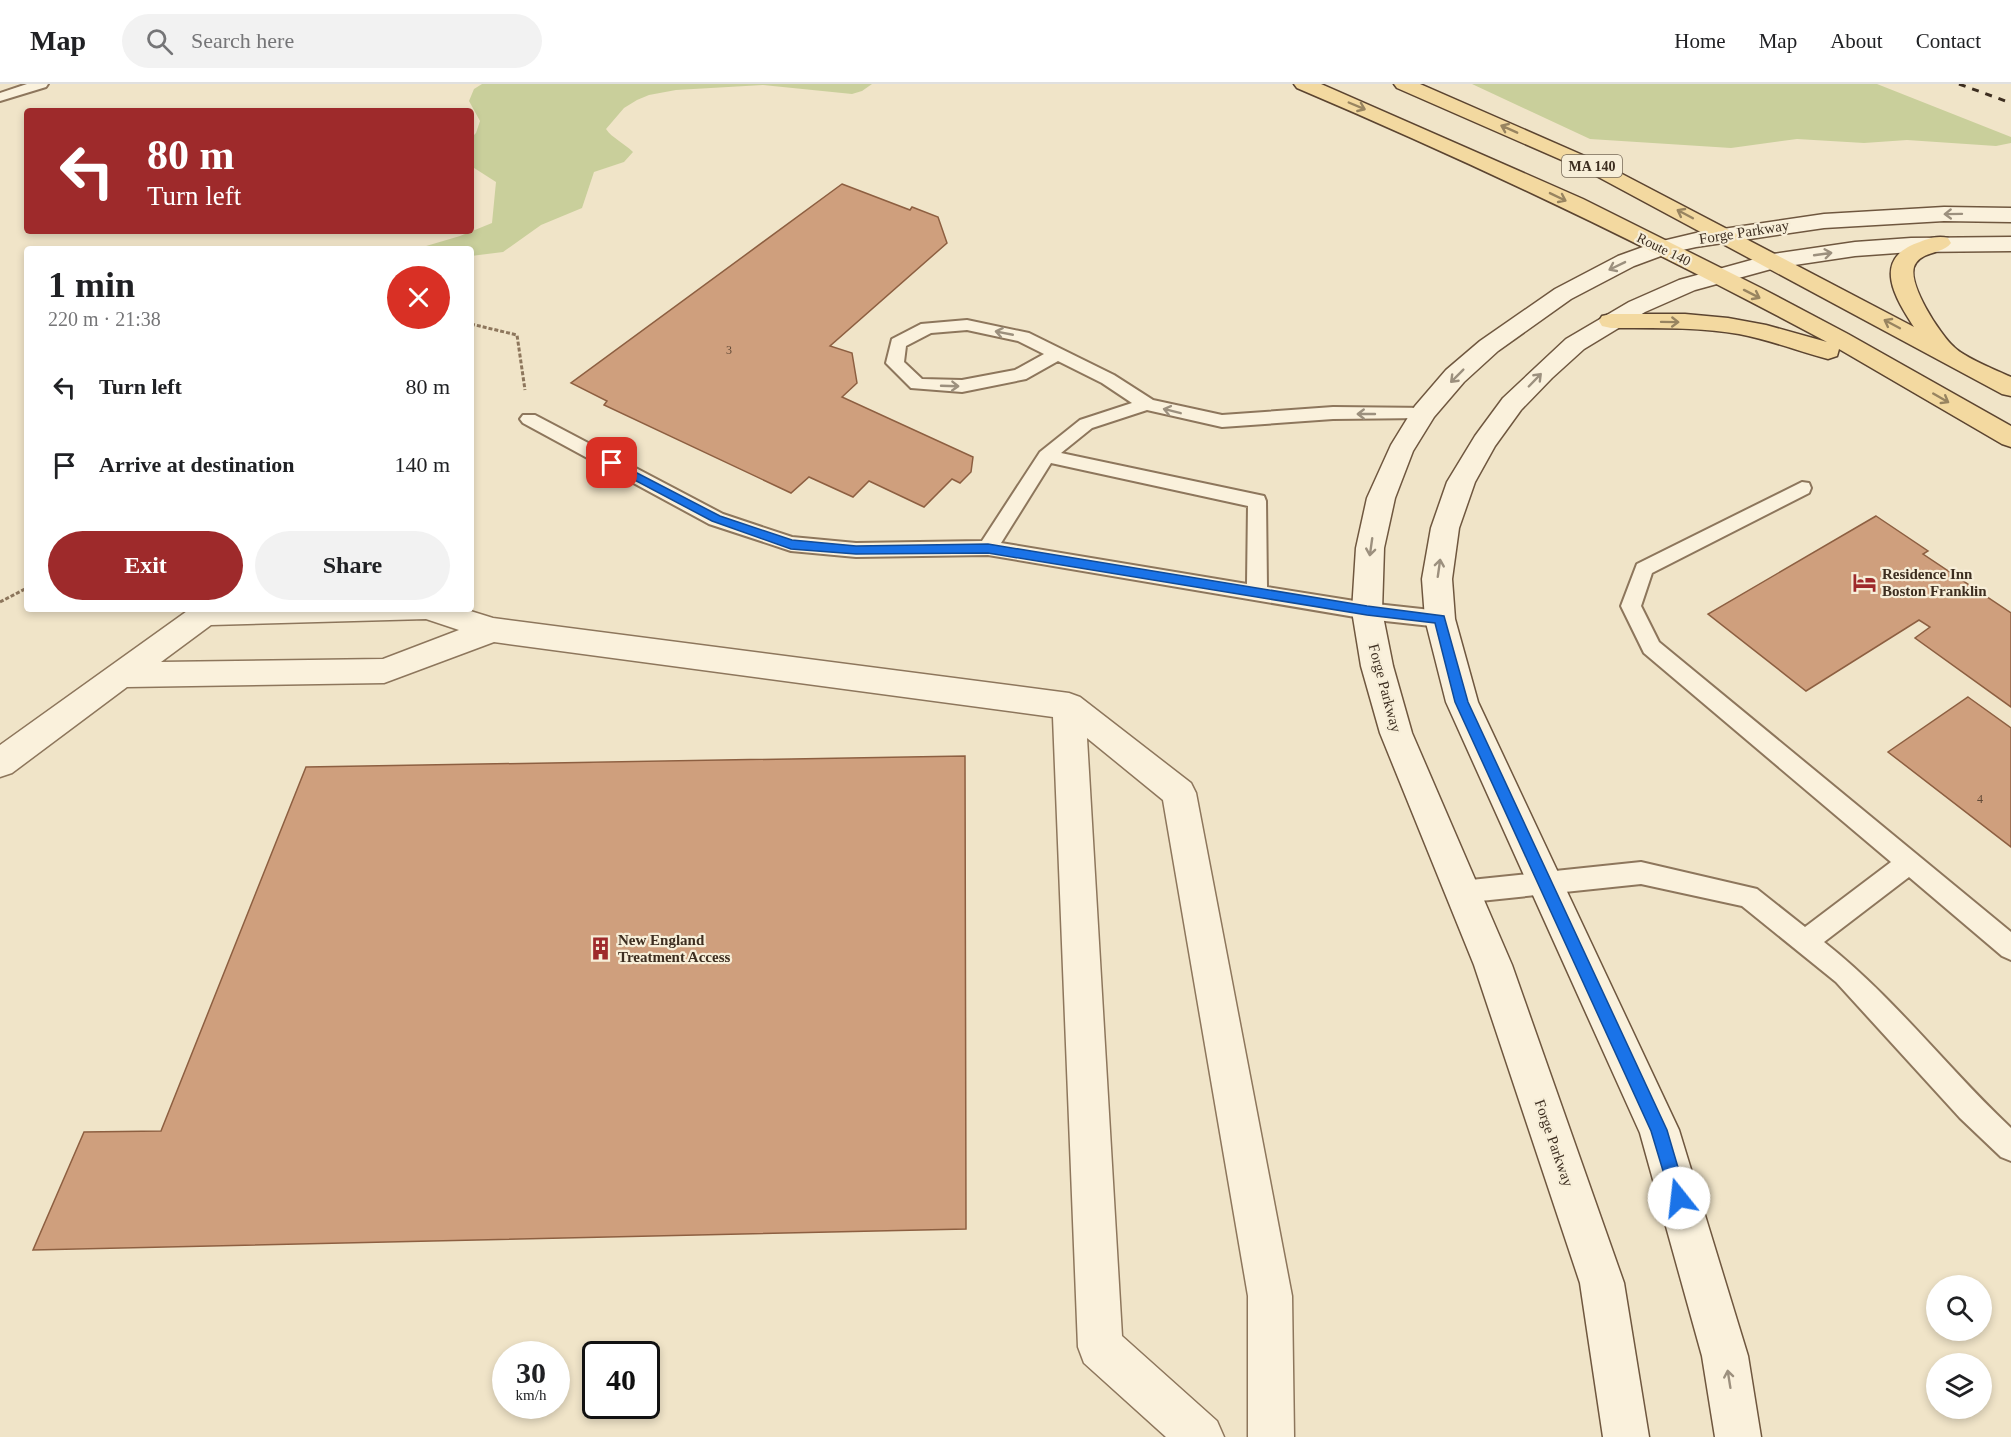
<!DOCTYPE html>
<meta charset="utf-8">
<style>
:root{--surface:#fff;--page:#f2f2f2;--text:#202124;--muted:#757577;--line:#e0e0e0;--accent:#9e2a2b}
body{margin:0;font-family:Georgia,serif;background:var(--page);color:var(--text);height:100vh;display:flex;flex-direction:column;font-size:22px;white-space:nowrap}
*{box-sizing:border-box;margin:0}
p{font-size:20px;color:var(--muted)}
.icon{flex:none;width:33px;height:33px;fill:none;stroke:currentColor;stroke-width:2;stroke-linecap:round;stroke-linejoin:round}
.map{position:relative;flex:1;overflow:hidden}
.details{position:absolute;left:24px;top:162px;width:450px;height:366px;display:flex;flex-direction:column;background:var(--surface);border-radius:6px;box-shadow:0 3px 9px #0003}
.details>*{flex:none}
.hud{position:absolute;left:24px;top:24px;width:450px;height:126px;border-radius:6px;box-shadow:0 3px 9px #0003;background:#9e2a2b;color:#fff;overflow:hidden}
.fabs{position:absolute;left:1926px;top:1191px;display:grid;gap:12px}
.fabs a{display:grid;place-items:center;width:66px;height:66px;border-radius:50%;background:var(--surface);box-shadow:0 3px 9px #0003;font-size:30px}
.speed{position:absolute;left:492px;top:1257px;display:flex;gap:12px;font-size:30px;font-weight:700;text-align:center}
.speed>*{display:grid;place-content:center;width:78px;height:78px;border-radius:50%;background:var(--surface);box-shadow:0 3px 9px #0003;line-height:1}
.speed small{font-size:15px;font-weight:400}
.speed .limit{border:3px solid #111;border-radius:9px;background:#fff;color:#111}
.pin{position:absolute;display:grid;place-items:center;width:51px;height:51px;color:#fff;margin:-26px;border-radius:12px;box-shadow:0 3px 9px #0006}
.me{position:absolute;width:66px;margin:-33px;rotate:344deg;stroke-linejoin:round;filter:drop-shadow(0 0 4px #0008)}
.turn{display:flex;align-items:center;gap:21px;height:126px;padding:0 24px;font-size:27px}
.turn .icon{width:78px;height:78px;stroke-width:2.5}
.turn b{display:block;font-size:42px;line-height:51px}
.round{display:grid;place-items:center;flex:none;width:63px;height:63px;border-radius:32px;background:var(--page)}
.overview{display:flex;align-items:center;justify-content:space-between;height:102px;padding:0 24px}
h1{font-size:36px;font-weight:700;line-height:45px}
.button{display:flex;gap:12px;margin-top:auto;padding:12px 24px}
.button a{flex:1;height:69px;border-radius:36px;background:var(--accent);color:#fff;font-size:24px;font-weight:700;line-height:69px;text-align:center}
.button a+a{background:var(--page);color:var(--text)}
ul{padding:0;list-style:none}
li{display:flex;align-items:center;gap:18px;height:78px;padding:0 24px}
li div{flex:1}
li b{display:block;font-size:22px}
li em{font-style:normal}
header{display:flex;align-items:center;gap:36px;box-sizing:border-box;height:84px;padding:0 30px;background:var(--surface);border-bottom:2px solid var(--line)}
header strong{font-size:28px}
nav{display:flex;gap:33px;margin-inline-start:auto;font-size:21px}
.search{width:420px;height:54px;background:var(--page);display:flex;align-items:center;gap:15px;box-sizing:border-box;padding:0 21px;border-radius:33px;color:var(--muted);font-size:22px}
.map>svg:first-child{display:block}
.green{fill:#c9cf9b}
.building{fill:#cf9f7d;stroke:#8d5f41;stroke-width:1.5}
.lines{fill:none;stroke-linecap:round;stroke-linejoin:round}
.lane-casing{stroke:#8d765c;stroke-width:4}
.street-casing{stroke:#8d765c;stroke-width:3}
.secondary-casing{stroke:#6f573f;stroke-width:3}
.primary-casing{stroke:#5b4430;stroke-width:3}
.path{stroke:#8d765c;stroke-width:3;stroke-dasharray:4 2;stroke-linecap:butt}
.lane{fill:#faf1dc;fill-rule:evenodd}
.street{fill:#faf1dc;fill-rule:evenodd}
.secondary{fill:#faf1dc;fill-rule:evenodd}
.primary{fill:#f3d9a0;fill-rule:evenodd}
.rail{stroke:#3d2e20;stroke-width:3;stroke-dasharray:7 7;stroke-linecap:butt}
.oneway{stroke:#988460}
.oneway2{stroke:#9c907e}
.route{fill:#1a73e8;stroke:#114b97;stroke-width:1.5}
.labels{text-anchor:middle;stroke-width:4.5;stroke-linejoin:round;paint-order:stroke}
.number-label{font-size:12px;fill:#624a37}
.shield{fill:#f7eed8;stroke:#756857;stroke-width:1.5}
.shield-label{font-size:14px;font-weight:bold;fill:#3d2e20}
.far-street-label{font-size:14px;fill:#3d2e20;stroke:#f7eed8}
.street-label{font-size:15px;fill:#3d2e20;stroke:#f7eed8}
.poi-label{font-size:15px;font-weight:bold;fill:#3d2e20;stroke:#f7eed8;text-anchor:start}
</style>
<header>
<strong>Map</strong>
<div class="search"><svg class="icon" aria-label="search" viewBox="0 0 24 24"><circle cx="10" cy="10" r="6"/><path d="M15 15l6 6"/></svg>Search here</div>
<nav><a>Home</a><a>Map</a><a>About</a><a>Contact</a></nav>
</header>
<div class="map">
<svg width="2011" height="1353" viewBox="0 0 2011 1353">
<rect width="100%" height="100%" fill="#f0e4c8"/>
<path class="green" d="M 482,0 L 872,0 L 862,7 L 852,10 L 763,1 L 676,6 L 649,11 L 637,16 L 624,24 L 606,45 C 612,54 624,59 633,68 L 624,78 L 594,88 L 582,124 L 541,141 L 503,168 L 471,172 L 471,165 L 416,165 L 460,152 L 492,139 L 496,98 L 471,82 L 471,54 L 476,49 L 480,37 L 469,17 L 474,5 Z
M 1472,0 L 1877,0 L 2011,53 L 2011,59 L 1996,62 L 1907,56 L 1864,59 L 1797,55 L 1731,64 L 1590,55 Z"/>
<path class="building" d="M 842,100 L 910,126 L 912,123 L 938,133 L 947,159 L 830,262 L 852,269 L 857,299 L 842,313 L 973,373 L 971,388 L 960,399 L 952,395 L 924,423 L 869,397 L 853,413 L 809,393 L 791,409 L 604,321 L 607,317 L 571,299 Z
M 1876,432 L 1928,467 L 1923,470 L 2011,529 L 2011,623 L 1915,554 L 1930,543 L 1919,536 L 1806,607 L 1708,530 Z
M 1968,613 L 2011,644 L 2011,763 L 1888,668 Z
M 965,672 L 966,1145 L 33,1166 L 84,1048 L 161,1047 L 306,683 Z"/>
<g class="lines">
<defs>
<path id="lane" d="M 27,0 L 48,0 L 46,3 L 0,17 L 0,9 Z
M 967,236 L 1029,249 L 1114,291 L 1153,316 L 1222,331 L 1333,323 L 1430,324 L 1433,328 L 1430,332 L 1424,334 L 1333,335 L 1222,343 L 1147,326 L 1092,344 L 1061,369 L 1264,412 L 1266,417 L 1267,503 L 1367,519 L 1440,527 L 1447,529 L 1450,535 L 1447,541 L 1440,543 L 1367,535 L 988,471 L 856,473 L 791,467 L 709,440 L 523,339 L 520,335 L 523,331 L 535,331 L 723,430 L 792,453 L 856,459 L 982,457 L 1040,368 L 1080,336 L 1132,319 L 1102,299 L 1058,277 L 1026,295 L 962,308 L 911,304 L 886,279 L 892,255 L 921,240 ZM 967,246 L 1018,257 L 1044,270 L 1015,286 L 962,296 L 922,295 L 904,278 L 906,262 L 931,249 ZM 1051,379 L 1248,422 L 1247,500 L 1001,459 Z
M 1802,398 L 1809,399 L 1811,404 L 1809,409 L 1652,489 L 1641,522 L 1659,558 L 2011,848 L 2011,876 L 2002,872 L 1909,793 L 1824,858 C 1893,912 1947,984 2011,1044 L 2011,1077 L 2001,1073 L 1960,1034 L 1836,898 L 1742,822 L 1641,800 L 1461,819 L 1452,816 L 1449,808 L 1452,800 L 1461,797 L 1641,778 L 1757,805 L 1805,843 L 1891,778 L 1644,569 L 1621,522 L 1637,480 Z"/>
<path id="street" d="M 190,525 L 464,525 L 493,534 L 1069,609 L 1080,613 L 1191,699 L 1196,709 L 1292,1212 L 1294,1353 L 1248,1353 L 1248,1212 L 1163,716 L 1087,654 L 1122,1252 L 1217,1337 L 1224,1353 L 1166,1353 L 1084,1279 L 1078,1263 L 1053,633 L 494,558 L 384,599 L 127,603 L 12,689 L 0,693 L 0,661 ZM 426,535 L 459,546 L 383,575 L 161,578 L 211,541 Z"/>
<path id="secondary" d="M 1944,123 L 2011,124 L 2011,138 L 1944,137 L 1824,144 L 1696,163 L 1669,169 L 1634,182 L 1571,215 L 1498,267 L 1464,298 L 1434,333 L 1413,367 L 1395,414 L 1384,464 L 1382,527 L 1393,582 L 1412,649 L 1512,881 L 1624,1199 L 1649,1353 L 1603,1353 L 1580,1199 L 1474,881 L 1380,649 L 1361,582 L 1352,527 L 1356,464 L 1367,414 L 1391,361 L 1415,322 L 1446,286 L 1480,257 L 1555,205 L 1618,172 L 1654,159 L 1696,149 L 1824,130 Z
M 2011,153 L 2011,167 L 1911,168 L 1855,172 L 1775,184 L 1695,206 L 1645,228 L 1584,265 L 1552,294 L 1521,326 L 1495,362 L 1475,398 L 1459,444 L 1452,495 L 1455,535 L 1478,618 L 1679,1046 L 1748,1272 L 1761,1353 L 1715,1353 L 1702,1272 L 1640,1049 L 1446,618 L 1425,535 L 1422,495 L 1431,444 L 1447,398 L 1475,352 L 1503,314 L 1566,255 L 1629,218 L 1679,196 L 1773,170 L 1855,158 L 1911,154 Z"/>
<path id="primary" d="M 1294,0 L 1321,0 L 1583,115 L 1761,204 L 1848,250 L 2011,342 L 2011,363 L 2002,360 L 1839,265 L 1837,272 L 1828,275 C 1798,267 1770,256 1739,250 C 1697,243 1654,244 1611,244 L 1602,242 L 1599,237 L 1602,232 L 1611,230 L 1685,230 L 1728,234 L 1766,241 L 1827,258 C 1654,165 1478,81 1297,4 Z
M 1394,0 L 1420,0 L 1603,80 L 1914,243 C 1896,215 1871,176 1917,159 C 1927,155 1937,151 1948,154 L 1951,159 C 1943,170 1924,167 1916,179 C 1903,195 1941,252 1954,263 C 1965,274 1996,286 2011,293 L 2011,312 L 2002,310 L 1589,88 L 1397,4 Z"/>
</defs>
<use href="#lane" class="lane-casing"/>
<use href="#street" class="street-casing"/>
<use href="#secondary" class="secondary-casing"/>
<use href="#primary" class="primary-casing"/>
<path class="path" d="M 471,240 L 517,251 L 525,306
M 0,518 L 27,504"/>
<use href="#lane" class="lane"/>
<use href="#street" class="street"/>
<use href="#secondary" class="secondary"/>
<use href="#primary" class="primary"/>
<path class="rail" d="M 1959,0 L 2011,19"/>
</g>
<defs><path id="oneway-shaft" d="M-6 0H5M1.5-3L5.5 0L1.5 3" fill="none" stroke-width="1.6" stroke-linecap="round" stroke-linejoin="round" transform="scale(1.5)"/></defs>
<g class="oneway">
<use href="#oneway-shaft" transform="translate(1357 22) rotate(23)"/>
<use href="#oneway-shaft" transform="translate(1509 45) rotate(-156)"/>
<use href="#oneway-shaft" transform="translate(1558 113) rotate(26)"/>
<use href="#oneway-shaft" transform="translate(1685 130) rotate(-152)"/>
<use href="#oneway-shaft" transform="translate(1752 210) rotate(27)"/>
<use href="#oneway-shaft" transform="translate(1670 238) rotate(1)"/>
<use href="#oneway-shaft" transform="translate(1892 240) rotate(-152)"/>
<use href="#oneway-shaft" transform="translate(1941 314) rotate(30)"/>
</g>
<g class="oneway2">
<use href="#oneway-shaft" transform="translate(1953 130) rotate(179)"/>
<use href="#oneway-shaft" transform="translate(1823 170) rotate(-8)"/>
<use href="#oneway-shaft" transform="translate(1617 182) rotate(154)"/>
<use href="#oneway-shaft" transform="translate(1004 249) rotate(-169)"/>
<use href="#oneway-shaft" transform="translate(1457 292) rotate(135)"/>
<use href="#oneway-shaft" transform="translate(1535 296) rotate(-46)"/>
<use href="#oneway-shaft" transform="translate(950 302) rotate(2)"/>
<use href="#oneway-shaft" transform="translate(1172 327) rotate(-166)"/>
<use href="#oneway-shaft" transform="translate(1366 330) rotate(180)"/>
<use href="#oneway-shaft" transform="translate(1371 463) rotate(98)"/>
<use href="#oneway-shaft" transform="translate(1439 484) rotate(-82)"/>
<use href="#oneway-shaft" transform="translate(1729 1295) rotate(-99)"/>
</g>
<path class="route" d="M 612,376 L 720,432 L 792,456 L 856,462 L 988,460 L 1367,522 L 1444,532 L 1468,618 L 1667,1046 L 1687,1114 L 1685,1120 L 1679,1123 L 1673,1120 L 1651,1047 L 1455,618 L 1435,539 L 1367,531 L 988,469 L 856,470 L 791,465 L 712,437 L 608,382 L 607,379 Z"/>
<defs>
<symbol id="hotel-bare" viewBox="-9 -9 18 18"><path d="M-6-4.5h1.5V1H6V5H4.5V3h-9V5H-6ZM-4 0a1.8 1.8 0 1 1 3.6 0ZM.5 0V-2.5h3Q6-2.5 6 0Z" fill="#9e2a2b" stroke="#f7eed8" stroke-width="2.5" paint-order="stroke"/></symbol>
<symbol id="building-bare" viewBox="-9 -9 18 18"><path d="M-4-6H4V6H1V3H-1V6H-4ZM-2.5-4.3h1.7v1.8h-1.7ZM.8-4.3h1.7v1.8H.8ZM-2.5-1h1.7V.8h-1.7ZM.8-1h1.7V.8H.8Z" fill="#9e2a2b" stroke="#f7eed8" stroke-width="2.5" paint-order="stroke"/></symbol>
</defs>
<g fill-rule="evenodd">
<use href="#hotel-bare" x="1848" y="482" width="33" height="33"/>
<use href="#building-bare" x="584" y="848" width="33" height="33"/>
</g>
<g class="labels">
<g class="number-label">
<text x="729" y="270">3</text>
<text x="1980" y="719">4</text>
</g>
<rect class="shield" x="1562" y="71" width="60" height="22" rx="4.5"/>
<g class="shield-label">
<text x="1592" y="87">MA 140</text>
</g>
<g class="far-street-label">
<text transform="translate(1664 165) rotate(26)" y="5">Route 140</text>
</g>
<g class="street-label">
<text transform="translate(1744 148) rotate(-9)" y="5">Forge Parkway</text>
<text transform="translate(1385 604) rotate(75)" y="5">Forge Parkway</text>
<text transform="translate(1554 1059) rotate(71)" y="5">Forge Parkway</text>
</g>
<g class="poi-label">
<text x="1882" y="495">Residence Inn<tspan x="1882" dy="17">Boston Franklin</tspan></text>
<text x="618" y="861">New England<tspan x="618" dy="17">Treatment Access</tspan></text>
</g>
</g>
</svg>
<div class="fabs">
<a><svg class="icon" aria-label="search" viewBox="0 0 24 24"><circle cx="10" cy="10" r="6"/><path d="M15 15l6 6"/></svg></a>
<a><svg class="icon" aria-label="layers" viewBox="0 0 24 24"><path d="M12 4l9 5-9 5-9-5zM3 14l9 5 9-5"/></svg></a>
</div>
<div class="speed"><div>30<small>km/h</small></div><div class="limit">40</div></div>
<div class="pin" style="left:612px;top:379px;background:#d93025"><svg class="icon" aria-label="arrive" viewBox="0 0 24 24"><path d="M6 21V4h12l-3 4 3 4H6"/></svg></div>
<svg class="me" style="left:1679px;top:1114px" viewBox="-20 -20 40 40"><circle r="19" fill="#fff"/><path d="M0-13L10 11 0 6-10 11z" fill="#1a73e8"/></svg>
<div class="hud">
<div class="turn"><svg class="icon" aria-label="left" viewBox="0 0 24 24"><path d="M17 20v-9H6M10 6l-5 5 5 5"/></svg><div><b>80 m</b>Turn left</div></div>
</div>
<section class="details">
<div class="overview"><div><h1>1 min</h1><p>220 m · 21:38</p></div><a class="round" style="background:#d93025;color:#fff"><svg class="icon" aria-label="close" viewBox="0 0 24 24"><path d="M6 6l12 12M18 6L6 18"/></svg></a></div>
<ul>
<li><svg class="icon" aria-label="left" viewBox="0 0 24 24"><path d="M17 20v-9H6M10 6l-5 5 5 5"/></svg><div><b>Turn left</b></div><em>80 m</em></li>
<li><svg class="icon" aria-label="arrive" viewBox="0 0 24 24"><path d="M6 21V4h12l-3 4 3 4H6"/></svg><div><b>Arrive at destination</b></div><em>140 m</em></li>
</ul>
<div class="button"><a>Exit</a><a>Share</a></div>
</section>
</div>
